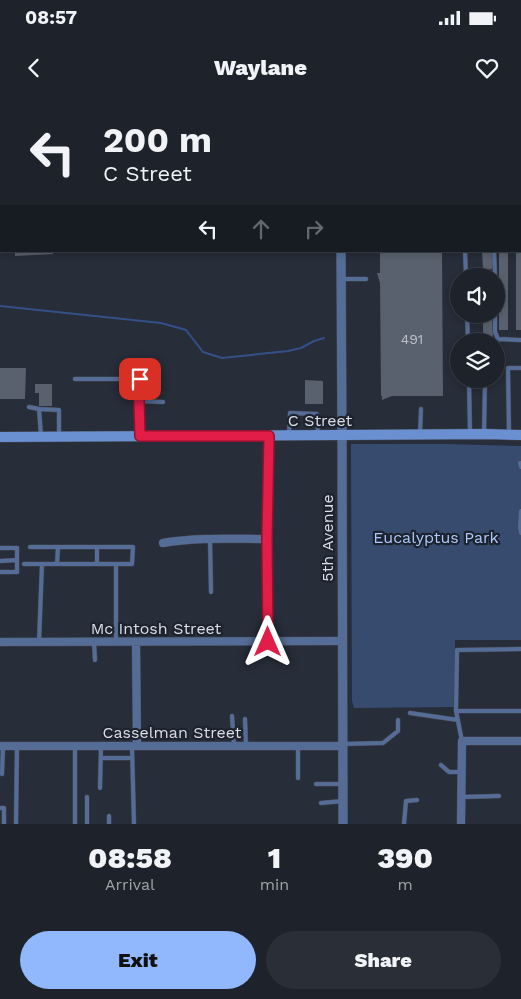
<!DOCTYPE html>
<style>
:root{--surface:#1d222b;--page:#2a2f37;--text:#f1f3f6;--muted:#a0a4a9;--line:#3b3f47;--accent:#91b8fd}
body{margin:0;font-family:"Work Sans",sans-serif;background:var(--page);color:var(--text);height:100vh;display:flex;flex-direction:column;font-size:19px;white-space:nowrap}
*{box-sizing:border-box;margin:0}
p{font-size:16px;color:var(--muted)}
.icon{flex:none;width:28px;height:28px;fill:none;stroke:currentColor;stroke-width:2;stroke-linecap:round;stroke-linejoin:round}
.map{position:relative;height:724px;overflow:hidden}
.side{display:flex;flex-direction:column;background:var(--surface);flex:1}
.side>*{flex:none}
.hud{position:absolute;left:0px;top:0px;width:521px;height:152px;box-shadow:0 2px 8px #0003,0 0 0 1px var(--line);background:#1d222b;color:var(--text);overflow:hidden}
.buttons{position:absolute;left:450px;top:168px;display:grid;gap:10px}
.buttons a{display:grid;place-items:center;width:55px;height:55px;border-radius:50%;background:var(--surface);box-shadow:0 2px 8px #0003,0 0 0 1px var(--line);font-size:25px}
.pin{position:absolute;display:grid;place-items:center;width:42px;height:42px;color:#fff;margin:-21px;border-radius:10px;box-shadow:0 2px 8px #0006}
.me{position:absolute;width:55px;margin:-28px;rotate:0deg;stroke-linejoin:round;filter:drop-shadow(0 0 4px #0008)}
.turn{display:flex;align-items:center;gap:18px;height:105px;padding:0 20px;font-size:22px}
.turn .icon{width:65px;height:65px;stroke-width:2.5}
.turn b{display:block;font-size:35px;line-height:42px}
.lanes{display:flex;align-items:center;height:48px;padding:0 20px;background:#0003;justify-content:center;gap:25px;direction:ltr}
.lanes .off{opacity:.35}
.eta{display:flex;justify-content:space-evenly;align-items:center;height:85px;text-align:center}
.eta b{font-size:30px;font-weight:800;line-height:35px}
.action{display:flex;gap:10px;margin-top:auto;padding:10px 20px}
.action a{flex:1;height:58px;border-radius:30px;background:var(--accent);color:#111;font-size:20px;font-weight:800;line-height:58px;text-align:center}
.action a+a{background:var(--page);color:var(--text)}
.status{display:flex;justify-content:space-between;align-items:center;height:35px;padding:0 25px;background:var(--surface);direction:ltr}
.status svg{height:14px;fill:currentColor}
header{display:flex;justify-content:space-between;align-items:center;height:65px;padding:0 20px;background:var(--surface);font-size:22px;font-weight:800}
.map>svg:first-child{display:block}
.green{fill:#374b6e}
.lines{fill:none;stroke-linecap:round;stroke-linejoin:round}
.stream{stroke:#335188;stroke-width:2}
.building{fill:#59616e}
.service-casing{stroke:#444955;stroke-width:5}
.minor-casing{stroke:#444955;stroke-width:9}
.tertiary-casing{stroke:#444955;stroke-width:10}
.secondary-casing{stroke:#444955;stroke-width:11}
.service{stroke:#556d96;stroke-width:4}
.minor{stroke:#556d96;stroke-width:8}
.tertiary{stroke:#556d96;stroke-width:9}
.secondary{stroke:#6b90d2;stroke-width:10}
.route-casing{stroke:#92132f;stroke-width:12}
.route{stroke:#e11d48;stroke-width:9}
.labels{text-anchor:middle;stroke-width:4.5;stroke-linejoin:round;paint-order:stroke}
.number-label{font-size:14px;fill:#bac0c8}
.street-label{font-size:16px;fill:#dadfe6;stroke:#1d232f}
.park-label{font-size:16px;fill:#adc9fb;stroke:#1d232f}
</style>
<div class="status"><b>08:57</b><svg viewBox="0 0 49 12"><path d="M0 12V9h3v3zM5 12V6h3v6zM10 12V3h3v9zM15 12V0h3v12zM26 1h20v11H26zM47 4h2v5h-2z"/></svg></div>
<header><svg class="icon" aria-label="back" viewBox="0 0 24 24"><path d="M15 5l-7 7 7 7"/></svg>Waylane<svg class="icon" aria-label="heart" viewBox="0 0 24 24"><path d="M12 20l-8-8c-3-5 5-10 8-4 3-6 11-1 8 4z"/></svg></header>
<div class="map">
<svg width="521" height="724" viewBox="0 0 521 724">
<rect width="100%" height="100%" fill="#272d39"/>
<path class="green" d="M 351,344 L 446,344 L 521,346 L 521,540 L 455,540 L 455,607 L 354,608 L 352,601 Z"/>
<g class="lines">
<path class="stream" d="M 0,206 L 161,223 L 186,230 L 203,252 L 222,258 L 288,251 L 301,248 L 314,241 L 324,238"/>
</g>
<path class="building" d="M 15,151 L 53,151 L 53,154 L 15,156 Z
M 380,151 L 442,151 L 443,296 L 392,296 L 382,300 L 382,296 L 381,296 L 380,183 L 377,173 L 380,173 Z
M 482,151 L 492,151 L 492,169 L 487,170 L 487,176 L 484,176 L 484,169 L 483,169 Z
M 499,151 L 508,151 L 508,230 L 499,230 Z
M 516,151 L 521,151 L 521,230 L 516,230 Z
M 483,214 L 492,214 L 493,238 L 483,237 Z
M 0,268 L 26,268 L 25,299 L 0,299 Z
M 305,280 L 323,281 L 323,304 L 305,304 Z
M 35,284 L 52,284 L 52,306 L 39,306 L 39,293 L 35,293 Z"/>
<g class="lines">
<defs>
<path id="service" d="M 339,0 L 339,1
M 52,1 L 52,0
M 360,1 L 360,0
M 379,1 L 381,0
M 520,79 L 521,79
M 520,102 L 521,103
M 465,151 L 466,176
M 494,151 L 495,176
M 341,179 L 366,179
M 467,214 L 468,241
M 495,214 L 495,232 L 498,239
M 496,241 L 498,239 L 521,240
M 75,279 L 140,279 L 139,301 L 140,334
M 469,279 L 470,334
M 139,301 L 163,302
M 29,307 L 39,309
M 420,334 L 421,309
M 484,334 L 485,279
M 509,334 L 508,268 L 521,268
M 289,335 L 290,313 L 317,314 L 318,333
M 41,336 L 39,309 L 59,310 L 59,336
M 520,363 L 521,367
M 521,411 L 520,427 L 521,433
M 210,439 L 211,492
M 30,447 L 133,447 L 132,464 L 116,464 L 116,542
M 97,447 L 97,464
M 0,448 L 17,448 L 17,472 L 0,472
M 0,461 L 17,460
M 24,464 L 116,464
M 57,464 L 58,447
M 39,542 L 42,464
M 94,542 L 95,560
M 456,611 L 521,611
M 410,613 L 458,620
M 232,616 L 234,646
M 245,619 L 246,646
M 462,641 L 456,611 L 457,550 L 521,549
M 343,644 L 383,643 L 398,631 L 398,620
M 132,646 L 134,724
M 298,646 L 298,678
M 101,658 L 132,658
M 441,665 L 449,672 L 461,672
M 2,674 L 3,646
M 316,684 L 343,684
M 100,688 L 101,646
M 461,697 L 499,696
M 321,703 L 343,701
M 0,708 L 4,708 L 4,724
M 16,724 L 17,646
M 75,724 L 75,646
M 87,724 L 87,697
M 109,724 L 109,716
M 404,724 L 406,701 L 417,700"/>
<path id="minor" d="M 0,95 L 1,94
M 163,443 C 197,437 233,439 267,439
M 0,542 L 342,541
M 136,542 L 137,645
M 268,542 L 267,439 L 269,336
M 0,646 L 343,646
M 461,724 L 462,641 L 521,641"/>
<path id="tertiary" d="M 341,151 L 342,335 L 343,724"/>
<path id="secondary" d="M 0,337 L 342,335 L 486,334 L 521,335"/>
</defs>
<use href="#service" class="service-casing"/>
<use href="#minor" class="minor-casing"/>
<use href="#tertiary" class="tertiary-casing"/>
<use href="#secondary" class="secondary-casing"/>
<use href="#service" class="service"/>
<use href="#minor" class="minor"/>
<use href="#tertiary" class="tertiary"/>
<use href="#secondary" class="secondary"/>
</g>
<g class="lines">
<defs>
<path id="route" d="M 140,279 L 139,301 L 140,336 L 269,336 L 267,438 L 268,542"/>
</defs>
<use href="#route" class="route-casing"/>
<use href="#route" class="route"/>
</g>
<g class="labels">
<g class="number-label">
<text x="412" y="244">491</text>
</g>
<g class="street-label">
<text x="320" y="326">C Street</text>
<text transform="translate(327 438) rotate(-90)" y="6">5th Avenue</text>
<text x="156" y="534">Mc Intosh Street</text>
<text x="172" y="638">Casselman Street</text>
</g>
<g class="park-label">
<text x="436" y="443">Eucalyptus Park</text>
</g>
</g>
</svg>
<div class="buttons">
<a><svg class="icon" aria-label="sound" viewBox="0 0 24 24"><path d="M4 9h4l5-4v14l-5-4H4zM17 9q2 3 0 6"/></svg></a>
<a><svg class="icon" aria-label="layers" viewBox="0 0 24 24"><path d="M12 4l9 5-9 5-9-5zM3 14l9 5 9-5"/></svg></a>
</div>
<div class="pin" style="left:140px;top:279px;background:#d93025"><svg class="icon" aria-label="arrive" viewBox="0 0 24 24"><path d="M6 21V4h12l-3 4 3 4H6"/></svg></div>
<svg class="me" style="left:268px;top:542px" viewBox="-20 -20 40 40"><path d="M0-17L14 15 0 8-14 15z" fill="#e11d48" stroke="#fff" stroke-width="4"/></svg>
<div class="hud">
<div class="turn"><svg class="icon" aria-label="left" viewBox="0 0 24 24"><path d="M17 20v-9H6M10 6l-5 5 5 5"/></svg><div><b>200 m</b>C Street</div></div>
<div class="lanes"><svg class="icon" aria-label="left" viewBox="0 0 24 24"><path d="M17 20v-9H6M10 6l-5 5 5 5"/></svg><svg class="icon off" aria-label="ahead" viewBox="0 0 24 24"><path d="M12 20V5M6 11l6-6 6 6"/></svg><svg class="icon off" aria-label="right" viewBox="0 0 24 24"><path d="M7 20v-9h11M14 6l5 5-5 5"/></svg></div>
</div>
</div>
<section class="side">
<div class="eta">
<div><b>08:58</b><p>Arrival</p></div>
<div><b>1</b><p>min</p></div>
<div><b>390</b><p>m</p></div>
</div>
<div class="action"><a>Exit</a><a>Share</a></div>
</section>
